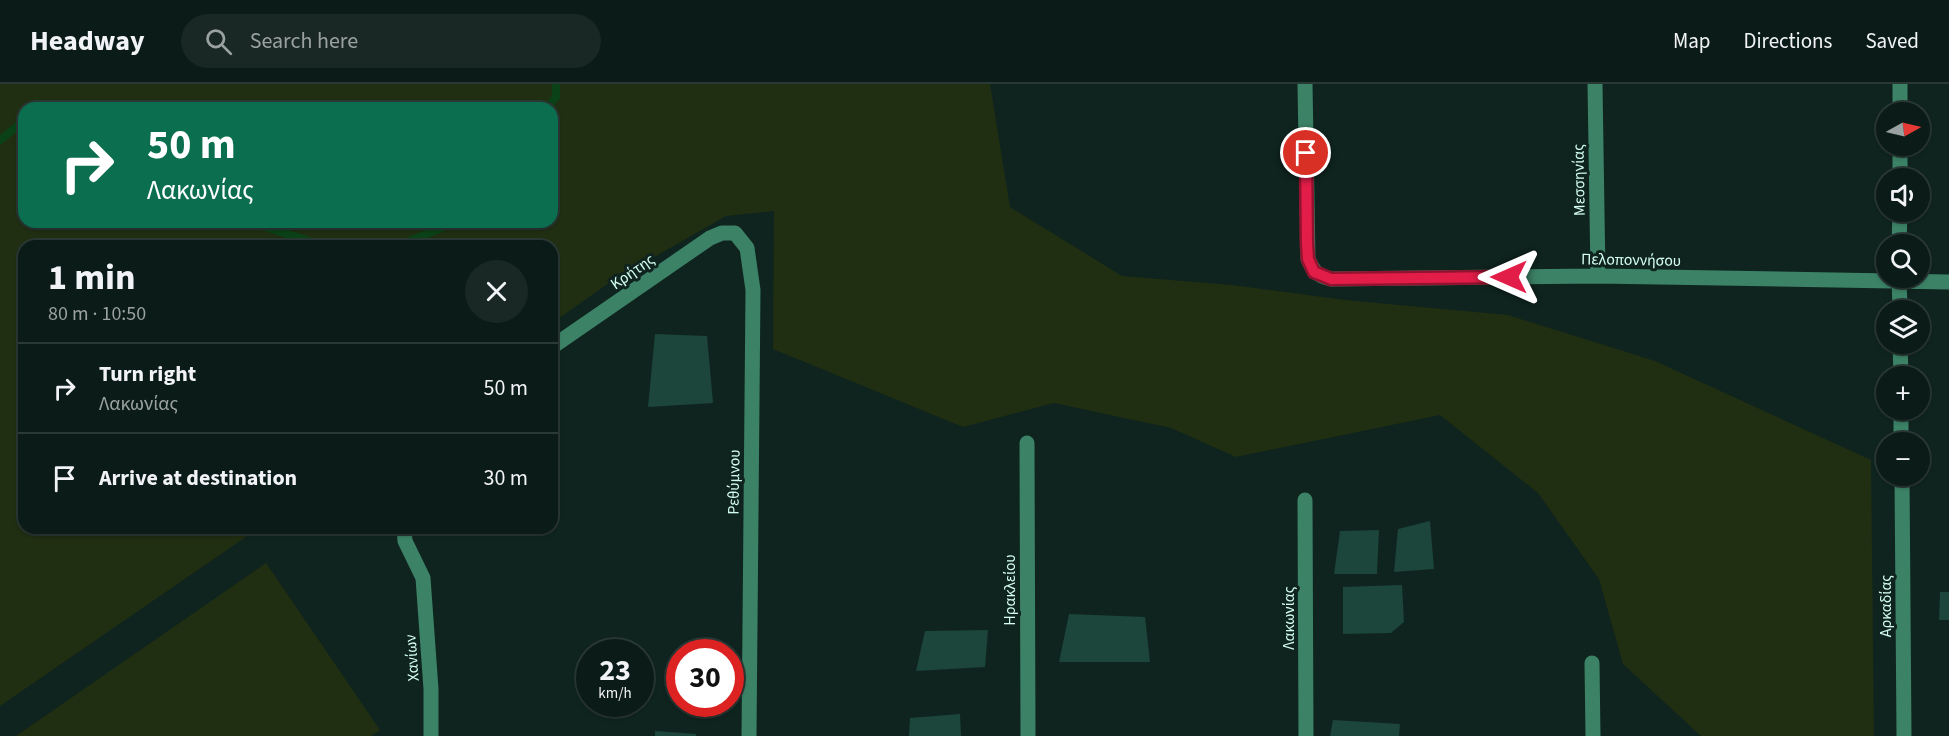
<!DOCTYPE html>
<meta charset="utf-8">
<style>
:root{--surface:#0b1b17;--page:#192824;--text:#f1f3f6;--muted:#9aa1a1;--line:#2b3936}
body{margin:0;font-family:"Source Sans 3",sans-serif;background:var(--page);color:var(--text);height:100vh;display:flex;flex-direction:column;font-size:22px;white-space:nowrap}
*{box-sizing:border-box;margin:0}
p{font-size:20px;color:var(--muted)}
.icon{flex:none;width:33px;height:33px;fill:none;stroke:currentColor;stroke-width:2;stroke-linecap:round;stroke-linejoin:round}
.map{position:relative;flex:1;overflow:hidden}
.side{position:absolute;left:18px;top:156px;width:540px;height:294px;display:flex;flex-direction:column;background:var(--surface);border-radius:18px;box-shadow:0 2px 4px #0004,0 0 0 2px var(--line)}
.side>*{flex:none}
.top-card{position:absolute;left:18px;top:18px;width:540px;height:126px;border-radius:18px;box-shadow:0 2px 4px #0004,0 0 0 2px var(--line);background:#0b6e4f;color:#fff;overflow:hidden}
.needle{width:39px;rotate:82deg}
.tools{position:absolute;left:1876px;top:18px;display:grid;gap:12px}
.tools a{display:grid;place-items:center;width:54px;height:54px;border-radius:50%;background:var(--surface);box-shadow:0 2px 4px #0004,0 0 0 2px var(--line);font-size:30px}
.speed{position:absolute;left:576px;top:555px;display:flex;gap:12px;font-size:30px;font-weight:700;text-align:center}
.speed>*{display:grid;place-content:center;width:78px;height:78px;border-radius:50%;background:var(--surface);box-shadow:0 2px 4px #0004,0 0 0 2px var(--line);line-height:1}
.speed small{font-size:15px;font-weight:400}
.speed .limit{border:9px solid #d22;background:#fff;color:#111}
.pin{position:absolute;display:grid;place-items:center;width:51px;height:51px;color:#fff;margin:-26px;border:3px solid #fff;border-radius:50%;box-shadow:0 2px 6px #0007}
.me{position:absolute;width:66px;margin:-33px;rotate:270deg;stroke-linejoin:round;filter:drop-shadow(0 0 4px #0008)}
.turn{display:flex;align-items:center;gap:21px;height:126px;padding:0 30px;font-size:27px}
.turn .icon{width:78px;height:78px;stroke-width:2.5}
.turn b{display:block;font-size:42px;line-height:51px}
.round{display:grid;place-items:center;flex:none;width:63px;height:63px;border-radius:32px;background:var(--page)}
.head{display:flex;align-items:center;justify-content:space-between;height:102px;padding:0 30px}
h1{font-size:36px;font-weight:700;line-height:45px}
ul{padding:0;list-style:none}
li{display:flex;align-items:center;gap:18px;height:90px;padding:0 30px;border-top:2px solid var(--line)}
li div{flex:1}
li b{display:block;font-size:22px}
li em{font-style:normal}
header{display:flex;align-items:center;gap:36px;box-sizing:border-box;height:84px;padding:0 30px;background:var(--surface);border-bottom:2px solid var(--line)}
header strong{font-size:28px}
nav{display:flex;gap:33px;margin-inline-start:auto;font-size:21px}
.search{width:420px;height:54px;background:var(--page);display:flex;align-items:center;gap:15px;box-sizing:border-box;padding:0 21px;border-radius:33px;color:var(--muted);font-size:22px}
.map>svg:first-child{display:block}
.green{fill:#202e12;fill-rule:evenodd}
.lines{fill:none;stroke-linecap:round;stroke-linejoin:round}
.stream{stroke:#0b4116;stroke-width:8}
.building{fill:#1c453b}
.minor{stroke:#3b8266;stroke-width:15}
.route-casing{stroke:#92132f;stroke-width:15}
.route{stroke:#e11d48;stroke-width:10}
.labels{text-anchor:middle;stroke-width:6;stroke-linejoin:round;paint-order:stroke}
.street-label{font-size:16px;fill:#d4fef0;stroke:#0f241f}
</style>
<header>
<strong>Headway</strong>
<div class="search"><svg class="icon" aria-label="search" viewBox="0 0 24 24"><circle cx="10" cy="10" r="6"/><path d="M15 15l6 6"/></svg>Search here</div>
<nav><a>Map</a><a>Directions</a><a>Saved</a></nav>
</header>
<div class="map">
<svg width="1949" height="652" viewBox="0 0 1949 652">
<rect width="100%" height="100%" fill="#0f241f"/>
<path class="green" d="M 0,0 L 990,0 L 1010,123 L 1122,192 L 1232,201 L 1345,216 L 1508,231 L 1655,277 L 1871,376 L 1874,652 L 1701,652 L 1623,580 L 1599,495 L 1538,409 L 1440,331 L 1236,373 L 1171,344 L 1054,319 L 963,343 L 773,265 L 774,127 L 726,132 L 609,199 L 552,239 L 552,162 L 24,162 L 24,444 L 259,444 L 0,622 ZM 24,24 L 552,24 L 552,138 L 24,138 Z
M 266,479 L 380,646 L 371,652 L 16,652 Z"/>
<g class="lines">
<path class="stream" d="M 547,24 L 556,13 L 556,0
M 0,56 L 24,37
M 250,138 L 325,162
M 397,162 L 456,138"/>
</g>
<path class="building" d="M 655,250 L 707,252 L 713,319 L 648,323 Z
M 1430,437 L 1434,485 L 1394,488 L 1398,445 Z
M 1379,446 L 1377,490 L 1334,490 L 1340,447 Z
M 1402,501 L 1404,538 L 1391,549 L 1343,550 L 1343,503 Z
M 1940,508 L 1949,508 L 1949,536 L 1939,536 Z
M 1069,530 L 1145,533 L 1150,578 L 1059,578 Z
M 988,546 L 985,583 L 916,587 L 925,547 Z
M 960,630 L 961,652 L 909,652 L 910,634 Z
M 1333,636 L 1400,640 L 1399,652 L 1330,652 Z
M 655,647 L 696,650 L 696,652 L 655,652 Z"/>
<g class="lines">
<path class="minor" d="M 1305,0 L 1308,175 C 1314,188 1316,191 1331,195 L 1598,192 L 1949,198
M 1595,0 L 1598,192
M 1900,28 L 1900,0
M 1900,94 L 1900,62
M 1899,160 L 1900,128
M 1899,194 L 1900,226
M 1900,260 L 1901,292
M 552,263 L 710,154 L 722,149 L 735,149 L 747,164 L 753,206 L 749,652
M 1901,326 L 1901,358
M 1027,359 L 1028,652
M 1902,392 L 1904,652
M 1305,416 L 1306,652
M 404,444 L 405,457 L 423,494 L 431,605 L 431,652
M 1592,579 L 1593,652"/>
</g>
<g class="lines">
<defs>
<path id="route" d="M 1306,69 L 1307,160 L 1308,175 L 1314,188 L 1331,195 L 1509,193"/>
</defs>
<use href="#route" class="route-casing"/>
<use href="#route" class="route"/>
</g>
<g class="labels">
<g class="street-label">
<text transform="translate(1578 96) rotate(-91)" y="6">Μεσσηνίας</text>
<text transform="translate(1631 175) rotate(1)" y="6">Πελοποννήσου</text>
<text transform="translate(632 187) rotate(-35)" y="6">Κρήτης</text>
<text transform="translate(733 398) rotate(-89)" y="6">Ρεθύμνου</text>
<text transform="translate(1009 506) rotate(-90)" y="6">Ηρακλείου</text>
<text transform="translate(1885 522) rotate(-90)" y="6">Αρκαδίας</text>
<text transform="translate(1288 534) rotate(-90)" y="6">Λακωνίας</text>
<text transform="translate(411 574) rotate(-94)" y="6">Χανίων</text>
</g>
</g>
</svg>
<div class="tools">
<a><svg class="needle" viewBox="-14 -14 28 28"><path d="M0-13l5 13h-10z" fill="#e53935"/><path d="M0 13l5-13h-10z" fill="#9aa1a1"/></svg></a>
<a><svg class="icon" aria-label="sound" viewBox="0 0 24 24"><path d="M4 9h4l5-4v14l-5-4H4zM17 9q2 3 0 6"/></svg></a>
<a><svg class="icon" aria-label="search" viewBox="0 0 24 24"><circle cx="10" cy="10" r="6"/><path d="M15 15l6 6"/></svg></a>
<a><svg class="icon" aria-label="layers" viewBox="0 0 24 24"><path d="M12 4l9 5-9 5-9-5zM3 14l9 5 9-5"/></svg></a>
<a>+</a>
<a>−</a>
</div>
<div class="speed"><div>23<small>km/h</small></div><div class="limit">30</div></div>
<div class="pin" style="left:1306px;top:69px;background:#d93025"><svg class="icon" aria-label="arrive" viewBox="0 0 24 24"><path d="M6 21V4h12l-3 4 3 4H6"/></svg></div>
<svg class="me" style="left:1509px;top:193px" viewBox="-20 -20 40 40"><path d="M0-17L14 15 0 8-14 15z" fill="#e11d48" stroke="#fff" stroke-width="4"/></svg>
<div class="top-card">
<div class="turn"><svg class="icon" aria-label="right" viewBox="0 0 24 24"><path d="M7 20v-9h11M14 6l5 5-5 5"/></svg><div><b>50 m</b>Λακωνίας</div></div>
</div>
<section class="side">
<div class="head"><div><h1>1 min</h1><p>80 m · 10:50</p></div><a class="round"><svg class="icon" aria-label="close" viewBox="0 0 24 24"><path d="M6 6l12 12M18 6L6 18"/></svg></a></div>
<ul>
<li><svg class="icon" aria-label="right" viewBox="0 0 24 24"><path d="M7 20v-9h11M14 6l5 5-5 5"/></svg><div><b>Turn right</b><p>Λακωνίας</p></div><em>50 m</em></li>
<li><svg class="icon" aria-label="arrive" viewBox="0 0 24 24"><path d="M6 21V4h12l-3 4 3 4H6"/></svg><div><b>Arrive at destination</b></div><em>30 m</em></li>
</ul>
</section>
</div>
